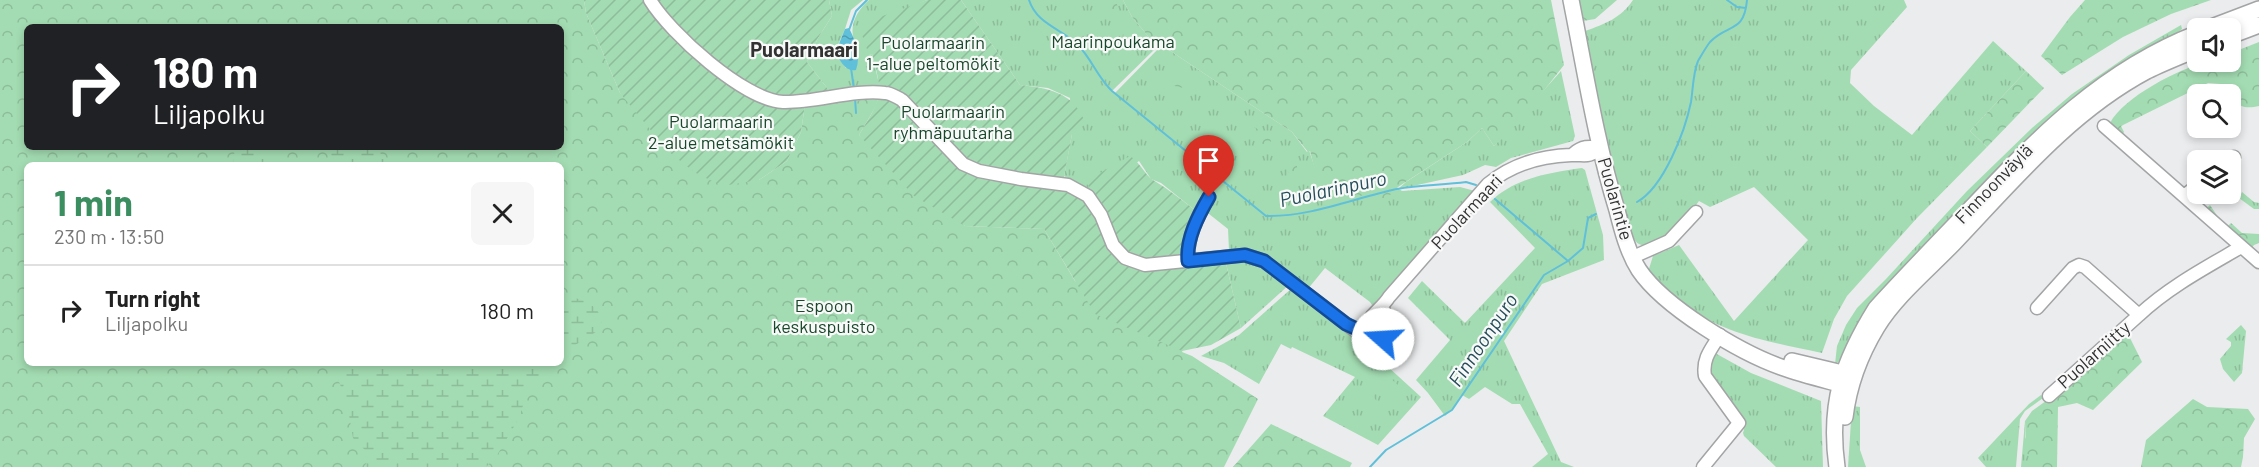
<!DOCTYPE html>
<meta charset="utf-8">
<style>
:root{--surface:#fff;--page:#f6f6f6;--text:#222;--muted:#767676;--line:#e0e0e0;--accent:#3b8e60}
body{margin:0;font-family:Barlow,sans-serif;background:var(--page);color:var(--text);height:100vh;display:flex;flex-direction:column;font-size:22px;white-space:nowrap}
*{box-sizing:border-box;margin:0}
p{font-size:20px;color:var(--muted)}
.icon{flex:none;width:33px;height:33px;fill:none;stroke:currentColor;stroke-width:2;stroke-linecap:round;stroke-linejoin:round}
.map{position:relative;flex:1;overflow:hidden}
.drawer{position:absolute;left:24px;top:162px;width:540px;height:204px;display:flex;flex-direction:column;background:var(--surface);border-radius:9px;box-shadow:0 3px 9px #0003}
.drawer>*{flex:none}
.hud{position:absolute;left:24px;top:24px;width:540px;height:126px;border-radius:9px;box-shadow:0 3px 9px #0003;background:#202124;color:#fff;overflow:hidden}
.buttons{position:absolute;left:2187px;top:18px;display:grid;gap:12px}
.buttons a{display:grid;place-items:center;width:54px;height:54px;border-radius:9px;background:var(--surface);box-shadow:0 3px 9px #0003;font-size:30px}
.pin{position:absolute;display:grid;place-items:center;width:51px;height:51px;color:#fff;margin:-62px -26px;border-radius:50% 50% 50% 0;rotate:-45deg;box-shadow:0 0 6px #0007}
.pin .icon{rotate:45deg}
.me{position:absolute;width:66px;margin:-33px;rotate:289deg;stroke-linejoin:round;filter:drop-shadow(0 0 4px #0008)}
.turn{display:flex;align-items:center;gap:21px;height:126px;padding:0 30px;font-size:27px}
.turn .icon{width:78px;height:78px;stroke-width:2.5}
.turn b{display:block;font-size:42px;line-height:51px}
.round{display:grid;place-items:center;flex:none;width:63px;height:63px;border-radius:9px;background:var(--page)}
.head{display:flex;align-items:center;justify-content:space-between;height:102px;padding:0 30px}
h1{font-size:36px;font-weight:700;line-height:45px;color:var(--accent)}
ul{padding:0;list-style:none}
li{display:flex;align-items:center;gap:18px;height:90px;padding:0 30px;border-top:2px solid var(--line)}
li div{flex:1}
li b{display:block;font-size:22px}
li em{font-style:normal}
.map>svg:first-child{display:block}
.grass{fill:url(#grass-tufts);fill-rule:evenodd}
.forest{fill:url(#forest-crowns);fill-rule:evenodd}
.wetland{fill:url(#wetland-marsh)}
.garden{fill:url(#garden-furrows)}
.pitch{fill:#a3dcb2}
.water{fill:url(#water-ripples)}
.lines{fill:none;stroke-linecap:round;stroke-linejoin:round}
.stream{stroke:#60c0d9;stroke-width:2}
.minor-casing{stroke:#a3a4a5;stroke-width:15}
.major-casing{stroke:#a3a4a5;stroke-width:18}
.minor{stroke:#fff;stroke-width:12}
.major{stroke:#fff;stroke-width:15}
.route-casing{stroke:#114b97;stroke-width:15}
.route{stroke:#1a73e8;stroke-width:10}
.labels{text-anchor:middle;stroke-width:4.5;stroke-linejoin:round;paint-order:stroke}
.park-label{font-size:18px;fill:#164829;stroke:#f9f9fa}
.street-label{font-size:18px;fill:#323233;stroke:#f9f9fa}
.neighbourhood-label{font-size:20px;font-weight:bold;fill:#323233;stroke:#f9f9fa}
.water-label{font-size:20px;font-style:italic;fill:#244e59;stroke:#f9f9fa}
</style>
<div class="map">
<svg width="2259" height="467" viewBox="0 0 2259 467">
<defs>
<pattern id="grass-tufts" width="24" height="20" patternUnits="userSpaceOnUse" patternTransform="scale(1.5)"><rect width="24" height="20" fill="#a3dcb2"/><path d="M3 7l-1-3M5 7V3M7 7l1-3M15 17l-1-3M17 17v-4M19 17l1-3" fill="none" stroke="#8dbd9a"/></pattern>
<pattern id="forest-crowns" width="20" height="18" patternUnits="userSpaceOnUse" patternTransform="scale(1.5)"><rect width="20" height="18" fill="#a3dcb2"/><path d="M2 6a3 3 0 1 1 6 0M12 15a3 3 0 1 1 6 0" fill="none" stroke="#8dbd9a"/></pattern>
<pattern id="wetland-marsh" width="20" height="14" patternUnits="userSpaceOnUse" patternTransform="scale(1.5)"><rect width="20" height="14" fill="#a3dcb2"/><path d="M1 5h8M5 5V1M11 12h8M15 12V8" fill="none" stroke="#8dbd9a"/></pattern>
<pattern id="garden-furrows" width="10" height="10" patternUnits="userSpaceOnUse" patternTransform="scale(1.5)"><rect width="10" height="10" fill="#a3dcb2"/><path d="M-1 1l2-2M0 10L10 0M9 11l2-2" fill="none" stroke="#8dbd9a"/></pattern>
<pattern id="water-ripples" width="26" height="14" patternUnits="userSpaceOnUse" patternTransform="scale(1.5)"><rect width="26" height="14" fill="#60c0d9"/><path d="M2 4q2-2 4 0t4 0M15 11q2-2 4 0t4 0" fill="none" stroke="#509db1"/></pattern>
</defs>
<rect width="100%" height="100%" fill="#ebeced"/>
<path class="grass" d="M 829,0 L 863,0 L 851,10 L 845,29 L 838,45 L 838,57 L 846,68 L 859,50 C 846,32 854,13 869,0 L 927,0 L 913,6 L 869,55 L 872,54 L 880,88 L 831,93 L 807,62 L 818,38 L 832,16 Z
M 961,0 L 1123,0 L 1132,17 L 1148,36 L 1292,132 L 1307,152 L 1309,150 L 1317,174 L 1375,192 L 1398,190 L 1398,189 L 1406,182 L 1467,142 L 1482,128 L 1494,146 L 1561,71 L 1575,136 L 1573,141 L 1511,158 L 1496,167 L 1485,165 L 1463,175 L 1399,189 L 1402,191 L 1460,187 L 1475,191 L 1374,308 L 1370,302 L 1325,268 L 1307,290 L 1290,284 L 1241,328 L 1225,259 L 1229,250 L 1228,229 L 1204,210 L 1196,211 L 1161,183 L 1151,179 L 1139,161 L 1093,193 L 1064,176 L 1072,134 L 1070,98 L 1048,88 L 1020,85 ZM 1157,47 L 1159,48 L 1115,93 L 1112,91 Z
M 1633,0 L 1904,0 L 1907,7 L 1851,70 L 1850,83 L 1874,106 L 1912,135 L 1993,41 L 2026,71 L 1970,131 L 1987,147 L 1917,218 L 1847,296 L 1834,319 L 1822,353 C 1770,342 1726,335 1682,304 C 1670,295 1659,282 1648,272 L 1653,256 L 1679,245 L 1734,321 L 1808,240 L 1754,187 L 1710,207 L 1699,201 C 1689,215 1660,254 1639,244 C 1620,235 1587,59 1585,31 C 1605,24 1621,18 1633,0 Z
M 2181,25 L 2182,29 L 2167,40 L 1847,349 L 1841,360 L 1835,364 L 1837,346 L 1846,325 L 1857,308 L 1886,279 L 1967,191 L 2032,128 L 2072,94 L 2129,55 Z
M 1582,168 L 1585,170 L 1603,235 L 1604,260 L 1542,284 L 1504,341 L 1561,462 L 1574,467 L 1532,467 L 1548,454 L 1520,404 L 1512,404 L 1485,387 L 1469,399 L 1462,395 L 1452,410 L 1445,416 L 1428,393 L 1416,380 L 1450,340 L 1408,298 L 1422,281 L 1465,323 L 1535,248 L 1490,202 C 1515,178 1548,173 1582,168 Z
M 2242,192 L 2254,202 L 2259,203 L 2259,209 L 2254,209 L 2239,198 Z
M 1292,288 L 1341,324 L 1421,397 L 1378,445 L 1323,416 L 1355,377 L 1292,347 L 1291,349 L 1281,344 L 1259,384 L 1224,363 L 1201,356 L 1239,335 Z
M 2241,325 L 2246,331 L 2242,373 L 2234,382 L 2223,369 L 2220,359 L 2231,346 L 2231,342 L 2226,339 Z
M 1715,353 L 1751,373 L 1821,401 L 1823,467 L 1776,467 L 1744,436 L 1743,433 C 1755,402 1693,390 1715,353 Z
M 2041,395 L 2043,398 L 2025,411 L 2020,419 L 2016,467 L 1986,467 L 1978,458 L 2029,404 Z
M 1852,406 L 1860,407 L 1860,450 L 1866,467 L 1848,467 Z
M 2025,421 L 2025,437 L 2035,458 L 2035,467 L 2021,467 Z"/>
<path class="forest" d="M 0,0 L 584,0 L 586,13 L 620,93 L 759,180 L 787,161 L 801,132 L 805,104 L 878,99 L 876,106 L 859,135 L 965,226 L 1044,229 L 1075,281 L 1184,347 L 1182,352 L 1192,356 L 1258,399 L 1224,467 L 0,467 ZM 27,27 L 561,27 L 561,147 L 27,147 ZM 27,165 L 561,165 L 561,363 L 27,363 Z
M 1123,0 L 1551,0 L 1564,65 L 1524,116 L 1494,146 L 1482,128 L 1467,142 L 1398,187 L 1379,206 L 1373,204 L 1372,202 L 1377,198 L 1375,192 L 1324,206 L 1310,151 L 1308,152 L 1292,132 L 1148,36 L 1132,17 Z
M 1578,0 L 1617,0 L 1595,19 L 1583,21 Z
M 2085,0 L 2211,0 L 2171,14 L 2123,37 L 2062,75 L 2041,56 L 2070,17 Z
M1104 8a7 7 0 1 1 14 0a7 7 0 1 1-14 0Z
M1123 37a7 7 0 1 1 14 0a7 7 0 1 1-14 0Z
M 2259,42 L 2259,106 C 2247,109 2240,107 2231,100 L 2230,94 L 2226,94 L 2220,84 L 2208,83 L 2121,126 L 2124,132 L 2122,135 L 2110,123 C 2124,97 2178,69 2207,62 C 2214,60 2223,62 2230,62 L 2231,53 Z
M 2026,71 L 2044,88 L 1987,147 L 1970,131 Z
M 1174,72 L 1180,72 C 1184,76 1186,83 1183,88 L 1166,84 L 1165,80 Z
M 1254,127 L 1270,136 L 1271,142 L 1267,145 C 1259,143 1251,140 1249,131 Z
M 1293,161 L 1296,161 L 1298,173 L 1293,181 L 1288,181 L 1287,176 Z
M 2210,205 L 2220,220 L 2227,227 L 2231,223 L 2242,233 L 2259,234 L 2259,243 L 2254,245 L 2249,251 L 2203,211 Z
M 2127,332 L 2142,362 L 2093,410 L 2077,403 L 2058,407 L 2057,467 L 2035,467 L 2035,458 L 2026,453 L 2025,421 L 2032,411 L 2050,398 Z
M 2193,399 L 2207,407 L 2248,409 L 2255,419 L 2244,438 L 2243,457 L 2241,467 L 2141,467 L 2146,440 Z
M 1271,424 L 1352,463 L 1350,467 L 1233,467 Z"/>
<path class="wetland" d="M 235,147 L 269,147 L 270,165 L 233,165 Z
M 331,147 C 357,147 375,142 392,165 L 327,165 Z
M 561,294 L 589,302 L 603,317 L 599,330 L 561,354 Z
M 332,363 L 551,363 L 543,370 L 527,393 L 519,418 L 496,457 L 486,467 L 364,467 L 371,456 L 353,438 L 347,403 Z"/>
<path class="garden" d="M 584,0 L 829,0 L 832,16 L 818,38 L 807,62 L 831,93 L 805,104 L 801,132 L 787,161 L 759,180 L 722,186 L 694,172 L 668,151 L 620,93 L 586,13 Z
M 927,0 L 961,0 L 1020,85 C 1047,88 1073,92 1084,120 L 1079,130 L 1072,134 L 1064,177 L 1092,193 L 1086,181 L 1130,156 C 1140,162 1144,174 1153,180 C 1168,189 1182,200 1196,211 L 1191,252 L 1193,264 L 1225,259 L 1241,328 L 1211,345 L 1182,351 L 1095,314 L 1044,229 L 965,226 L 914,196 L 859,135 C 881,98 884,97 872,54 L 869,55 L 861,32 L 866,22 Z"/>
<path class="pitch" d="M 1381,370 L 1407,393 L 1394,407 L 1368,384 Z
M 1366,390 L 1387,411 L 1377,421 L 1355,400 Z"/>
<path class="water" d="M 849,28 C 856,42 861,55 856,70 C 845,72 839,60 836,51 L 845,29 Z"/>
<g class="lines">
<path class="stream" d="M 1029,0 C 1037,25 1063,29 1079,46 C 1092,60 1098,78 1112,91 L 1266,216 C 1311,217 1354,198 1397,189 C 1419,185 1443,185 1466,182 L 1476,185
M 1727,0 L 1737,7 L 1746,8
M 849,30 L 856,11 L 867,0
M 851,68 L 854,89
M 855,98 L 856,113
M 1495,199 L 1568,261
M 1637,202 C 1664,187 1685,131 1691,102 C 1693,89 1693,73 1698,61 C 1701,56 1706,47 1710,42 C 1728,23 1744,34 1747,0
M 1370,467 L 1386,450 L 1452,410 L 1544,275 L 1568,261 L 1583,248 L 1588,218 L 1596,214"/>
<defs>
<path id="minor" d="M 650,0 C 670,33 744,100 783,102 C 815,103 854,89 885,93 C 891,93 896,97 902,100 L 963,164 L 979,171 L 1021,179 L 1068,185 L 1088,196 L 1101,215 L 1113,245 L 1125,258 L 1145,265 L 1245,255 L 1264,261 L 1346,324 L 1356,331 L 1365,333
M 2104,126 L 2259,262
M 1573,154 C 1582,146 1589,146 1601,148
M 2229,160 L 2234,157
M 2184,196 L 2198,185
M 1633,257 L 1669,241 L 1696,212
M 1188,261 C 1186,239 1198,215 1209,197
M 1383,307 L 1388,332 L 1383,339 L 1374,341 L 1365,333 C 1364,318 1382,309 1389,297 L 1488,184 C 1511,165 1541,156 1571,155 C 1585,154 1587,159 1601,148
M 2037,308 L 2073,268 L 2079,265 L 2085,267 L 2139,315 C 2169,287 2205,268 2241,247
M 2049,396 L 2139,315
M 1703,467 L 1739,423 L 1705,376 C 1702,359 1711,349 1720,335"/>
<path id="major" d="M 1571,0 C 1585,70 1596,142 1617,210 C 1622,230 1628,253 1639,270 C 1664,307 1739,352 1781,367 C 1803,375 1825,380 1847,386
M 2209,28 L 2259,9
M 2230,36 L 2259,25
M 1792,361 L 1851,375
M 1845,417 C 1849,384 1860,355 1877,327 C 1896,296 1928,270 1954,243 C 2013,181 2070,112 2147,71 C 2163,63 2181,56 2198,49
M 1837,467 C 1828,403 1843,361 1876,308 C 1907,274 1939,241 1971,208 C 2039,136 2103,70 2198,33"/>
</defs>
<use href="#minor" class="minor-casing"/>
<use href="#major" class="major-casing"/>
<use href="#minor" class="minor"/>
<use href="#major" class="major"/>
</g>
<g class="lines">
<defs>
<path id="route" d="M 1209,197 C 1198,216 1186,239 1188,261 L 1245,255 L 1264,261 L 1346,324 L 1365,333 L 1370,339 L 1383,339"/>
</defs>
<use href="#route" class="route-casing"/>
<use href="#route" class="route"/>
</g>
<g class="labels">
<g class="park-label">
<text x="1113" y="48">Maarinpoukama</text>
<text x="933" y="49">Puolarmaarin<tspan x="933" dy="21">1-alue peltomökit</tspan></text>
<text x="953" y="118">Puolarmaarin<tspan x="953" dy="21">ryhmäpuutarha</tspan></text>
<text x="721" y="128">Puolarmaarin<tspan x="721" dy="21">2-alue metsämökit</tspan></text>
<text x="824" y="312">Espoon<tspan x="824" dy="21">keskuspuisto</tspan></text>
</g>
<g class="street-label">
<text transform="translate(1994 184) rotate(-46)" y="6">Finnoonväylä</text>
<text transform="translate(1615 199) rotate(74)" y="6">Puolarintie</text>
<text transform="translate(1467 212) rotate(-47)" y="6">Puolarmaari</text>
<text transform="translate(2094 355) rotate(-42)" y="6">Puolarniitty</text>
</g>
<g class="neighbourhood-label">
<text x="804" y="57">Puolarmaari</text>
</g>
<g class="water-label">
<text transform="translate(1333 189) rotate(-12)" y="7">Puolarinpuro</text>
<text transform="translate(1483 340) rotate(-56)" y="7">Finnoonpuro</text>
</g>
</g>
</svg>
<div class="buttons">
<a><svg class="icon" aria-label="sound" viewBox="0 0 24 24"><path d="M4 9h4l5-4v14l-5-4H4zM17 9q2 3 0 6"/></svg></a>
<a><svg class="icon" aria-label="search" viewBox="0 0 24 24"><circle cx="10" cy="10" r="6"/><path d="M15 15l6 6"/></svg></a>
<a><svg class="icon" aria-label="layers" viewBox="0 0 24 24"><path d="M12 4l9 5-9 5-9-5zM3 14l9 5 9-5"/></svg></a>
</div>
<div class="pin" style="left:1209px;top:197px;background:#d93025"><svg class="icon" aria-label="arrive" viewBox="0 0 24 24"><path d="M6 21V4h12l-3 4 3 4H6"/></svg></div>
<svg class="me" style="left:1383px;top:339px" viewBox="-20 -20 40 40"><circle r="19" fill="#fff"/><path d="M0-13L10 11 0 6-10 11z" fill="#1a73e8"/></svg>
<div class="hud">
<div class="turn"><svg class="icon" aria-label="right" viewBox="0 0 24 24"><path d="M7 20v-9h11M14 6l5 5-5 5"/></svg><div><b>180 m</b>Liljapolku</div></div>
</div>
<section class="drawer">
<div class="head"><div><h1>1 min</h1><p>230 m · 13:50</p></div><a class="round"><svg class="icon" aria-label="close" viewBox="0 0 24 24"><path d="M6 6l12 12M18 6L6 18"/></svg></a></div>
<ul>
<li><svg class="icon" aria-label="right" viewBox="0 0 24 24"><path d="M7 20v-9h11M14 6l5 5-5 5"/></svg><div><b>Turn right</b><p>Liljapolku</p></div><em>180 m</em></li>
</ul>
</section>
</div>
